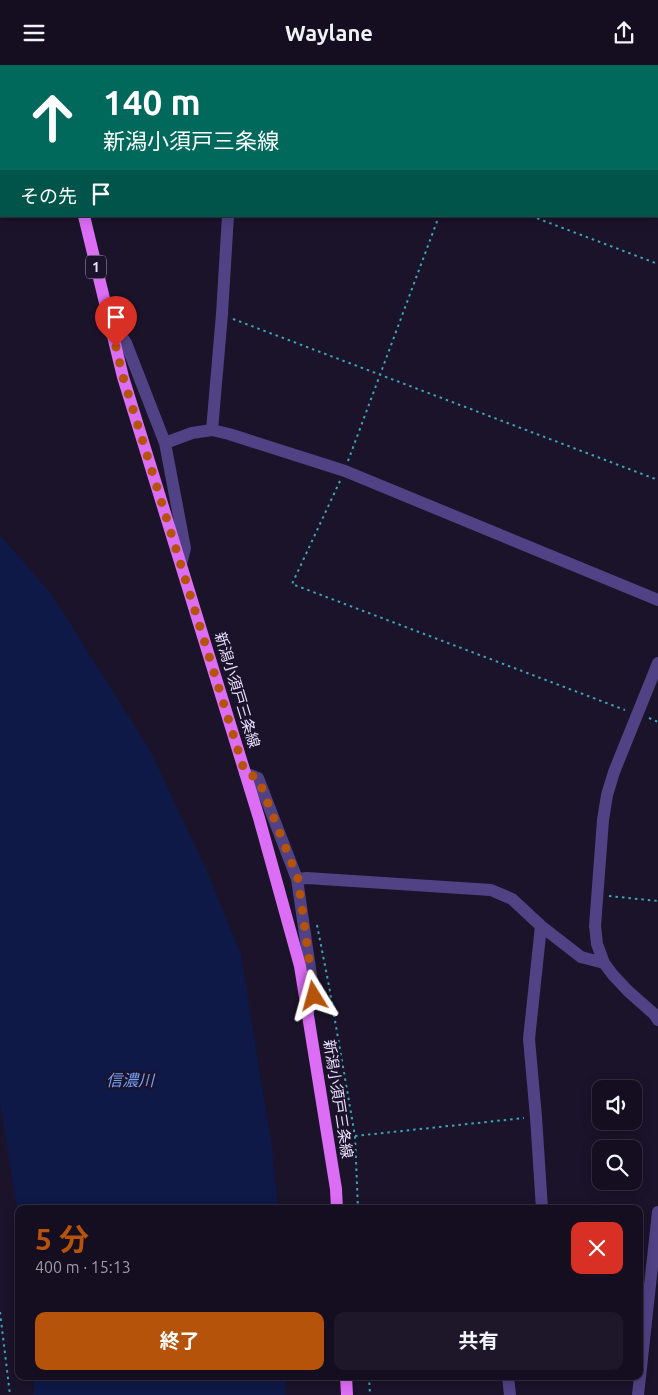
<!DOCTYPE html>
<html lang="ja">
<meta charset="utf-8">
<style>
:root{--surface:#140e20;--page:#1d1729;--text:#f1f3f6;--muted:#9d9ca5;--line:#332e3e;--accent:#b45309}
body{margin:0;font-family:Ubuntu,"Noto Sans JP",sans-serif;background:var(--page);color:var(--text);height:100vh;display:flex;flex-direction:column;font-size:19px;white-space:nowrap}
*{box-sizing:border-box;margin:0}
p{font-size:16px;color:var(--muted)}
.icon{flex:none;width:28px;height:28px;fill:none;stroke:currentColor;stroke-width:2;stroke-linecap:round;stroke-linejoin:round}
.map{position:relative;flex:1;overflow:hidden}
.sheet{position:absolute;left:15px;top:1140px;width:628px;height:175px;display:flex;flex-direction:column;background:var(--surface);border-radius:10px;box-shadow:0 2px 12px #0003,0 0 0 1px var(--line)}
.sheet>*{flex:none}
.hud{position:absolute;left:0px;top:0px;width:659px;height:152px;box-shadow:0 2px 12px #0003,0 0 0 1px var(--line);background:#00695c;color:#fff;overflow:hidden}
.tools{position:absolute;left:592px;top:1015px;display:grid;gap:10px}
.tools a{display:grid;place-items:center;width:50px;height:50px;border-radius:10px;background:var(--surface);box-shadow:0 2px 12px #0003,0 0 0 1px var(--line);font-size:25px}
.pin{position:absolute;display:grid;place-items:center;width:42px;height:42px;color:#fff;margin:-51px -21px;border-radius:50% 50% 50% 0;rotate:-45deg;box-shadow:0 0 5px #0007}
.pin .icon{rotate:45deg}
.me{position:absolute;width:55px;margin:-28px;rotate:352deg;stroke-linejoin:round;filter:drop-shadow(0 0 4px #0008)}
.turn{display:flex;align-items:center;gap:18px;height:105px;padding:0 20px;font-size:22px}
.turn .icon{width:65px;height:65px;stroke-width:2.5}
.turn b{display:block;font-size:35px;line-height:42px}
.then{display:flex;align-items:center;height:48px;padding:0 20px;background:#0003;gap:10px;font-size:19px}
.round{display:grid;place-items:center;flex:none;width:52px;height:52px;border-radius:10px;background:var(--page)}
.summary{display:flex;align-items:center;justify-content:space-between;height:85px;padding:0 20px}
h1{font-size:30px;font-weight:700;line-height:38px;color:var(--accent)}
.action{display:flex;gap:10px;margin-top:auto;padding:10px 20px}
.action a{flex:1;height:58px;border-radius:10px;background:var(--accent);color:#fff;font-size:20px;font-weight:700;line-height:58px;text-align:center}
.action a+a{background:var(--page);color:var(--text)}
header{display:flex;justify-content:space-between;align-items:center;height:65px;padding:0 20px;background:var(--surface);font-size:22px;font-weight:700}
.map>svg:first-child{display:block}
.water{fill:#0f1947}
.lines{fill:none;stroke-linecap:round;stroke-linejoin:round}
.path{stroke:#3aa5b5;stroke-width:2;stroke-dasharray:2.5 4;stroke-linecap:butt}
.minor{stroke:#514185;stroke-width:12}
.major{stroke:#dc6df5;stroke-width:12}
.route{stroke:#b45309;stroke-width:9;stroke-dasharray:0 16.2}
.labels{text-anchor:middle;stroke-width:4.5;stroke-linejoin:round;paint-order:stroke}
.shield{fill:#1b132a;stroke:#aaa1be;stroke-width:1}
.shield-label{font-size:14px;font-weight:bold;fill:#e7defd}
.street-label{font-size:15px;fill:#e7defd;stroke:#1b132a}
.water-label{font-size:16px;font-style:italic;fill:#73a0f5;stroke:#1b132a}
</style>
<header><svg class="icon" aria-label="menu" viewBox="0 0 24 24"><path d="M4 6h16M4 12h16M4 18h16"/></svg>Waylane<svg class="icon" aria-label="share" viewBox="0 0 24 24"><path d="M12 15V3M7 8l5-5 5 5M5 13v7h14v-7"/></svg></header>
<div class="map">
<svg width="658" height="1330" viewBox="0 0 658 1330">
<rect width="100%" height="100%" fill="#1b132a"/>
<path class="water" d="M 0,470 L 52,530 L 151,687 L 205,802 L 241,889 L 272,1084 L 278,1144 L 19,1144 L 19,1155 L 0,1039 Z
M 34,1311 L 285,1311 L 286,1330 L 34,1330 Z"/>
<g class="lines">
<path class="path" d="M 496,1 L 496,0
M 531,151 L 658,199
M 233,254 L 658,415
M 348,396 L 439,151
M 340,416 L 292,519 L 625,645
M 649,653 L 658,657
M 609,831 L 658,836
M 317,860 L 329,921 L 355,1071 L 358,1144
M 355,1071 L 524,1053
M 0,1247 L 10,1330
M 369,1311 L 370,1330"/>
<path class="minor" d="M 237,1 L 237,0
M 110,255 L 126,278 L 165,378 L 185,483 L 181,499
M 212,365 L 222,249 L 228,151
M 165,378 L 192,368 L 212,365 L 229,369 L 345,406 L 658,535
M 658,598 L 614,707 L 607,730 L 603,755 L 595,861 L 597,879 L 604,898 L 613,910 L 628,926 L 654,949 L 658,955
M 245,708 L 258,713 L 297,814 L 314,931 L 308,947
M 297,814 L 307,813 L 491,825 L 512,834 L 541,861 L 581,892 L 604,898
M 541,861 L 529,974 L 536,1052 L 542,1144
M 508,1311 L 510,1330
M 638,1330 L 658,1147"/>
<path class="major" d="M 51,0 L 51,1
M 84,151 L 123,312 L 259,753 L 300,901 L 336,1124 L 337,1144
M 346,1311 L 347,1330"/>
</g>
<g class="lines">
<path class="route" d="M 116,282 L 123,312 L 245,708 L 258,713 L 298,814 L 314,931"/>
</g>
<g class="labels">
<rect class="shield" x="86" y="190.5" width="20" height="23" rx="4"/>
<g class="shield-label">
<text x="96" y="207">1</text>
</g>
<g class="street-label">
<text transform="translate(237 625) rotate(73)" y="5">新潟小須戸三条線</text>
<text transform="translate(338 1034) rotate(81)" y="5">新潟小須戸三条線</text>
</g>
<g class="water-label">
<text x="130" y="1021">信濃川</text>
</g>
</g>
</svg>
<div class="tools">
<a><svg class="icon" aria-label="sound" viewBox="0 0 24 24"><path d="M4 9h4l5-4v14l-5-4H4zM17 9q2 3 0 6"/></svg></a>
<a><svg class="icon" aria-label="search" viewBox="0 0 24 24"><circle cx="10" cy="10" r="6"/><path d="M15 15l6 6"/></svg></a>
</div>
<div class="pin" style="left:116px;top:282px;background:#d93025"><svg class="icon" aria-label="arrive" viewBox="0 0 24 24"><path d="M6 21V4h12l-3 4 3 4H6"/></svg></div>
<svg class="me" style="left:314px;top:931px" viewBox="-20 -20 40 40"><path d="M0-17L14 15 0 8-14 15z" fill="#b45309" stroke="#fff" stroke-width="4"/></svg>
<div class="hud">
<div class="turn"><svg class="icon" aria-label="ahead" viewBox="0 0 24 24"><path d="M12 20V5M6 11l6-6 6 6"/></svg><div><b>140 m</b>新潟小須戸三条線</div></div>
<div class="then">その先<svg class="icon" aria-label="arrive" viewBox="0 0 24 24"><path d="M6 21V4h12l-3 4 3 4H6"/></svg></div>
</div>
<section class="sheet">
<div class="summary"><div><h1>5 分</h1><p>400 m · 15:13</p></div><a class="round" style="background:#d93025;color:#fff"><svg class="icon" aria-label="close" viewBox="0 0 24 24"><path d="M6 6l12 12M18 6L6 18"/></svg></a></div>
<div class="action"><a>終了</a><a>共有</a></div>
</section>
</div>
